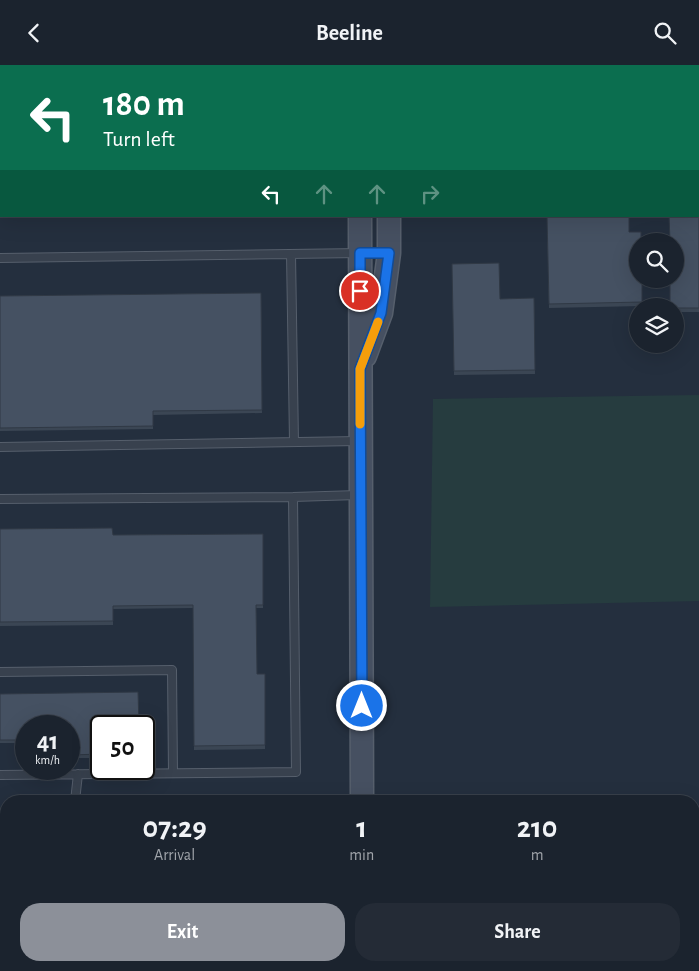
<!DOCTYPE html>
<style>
:root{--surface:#1b232e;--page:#242b36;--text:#f1f3f6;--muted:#a0a4aa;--line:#39404a;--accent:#8c9099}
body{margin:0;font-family:"Alegreya Sans",sans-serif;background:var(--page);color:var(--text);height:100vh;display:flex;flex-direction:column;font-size:19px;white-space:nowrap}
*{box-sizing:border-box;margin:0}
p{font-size:16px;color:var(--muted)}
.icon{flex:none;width:28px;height:28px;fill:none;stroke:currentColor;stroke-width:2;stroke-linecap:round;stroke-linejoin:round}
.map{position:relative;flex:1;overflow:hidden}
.sheet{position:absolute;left:0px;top:730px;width:700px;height:176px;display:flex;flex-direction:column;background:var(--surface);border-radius:20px 20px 0 0;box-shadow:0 5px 20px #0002,0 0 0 1px var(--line)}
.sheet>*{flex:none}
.guide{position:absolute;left:0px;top:0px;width:700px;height:152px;box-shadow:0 5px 20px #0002,0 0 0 1px var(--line);background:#0b6e4f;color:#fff;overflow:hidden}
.controls{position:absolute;left:629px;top:168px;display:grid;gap:10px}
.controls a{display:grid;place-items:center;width:55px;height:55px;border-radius:50%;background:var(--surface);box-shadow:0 5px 20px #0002,0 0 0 1px var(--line);font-size:25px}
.speed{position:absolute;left:15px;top:650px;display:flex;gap:10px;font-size:25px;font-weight:700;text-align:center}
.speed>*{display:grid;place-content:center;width:65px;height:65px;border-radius:50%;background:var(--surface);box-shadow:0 5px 20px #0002,0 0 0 1px var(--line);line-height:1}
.speed small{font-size:12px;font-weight:400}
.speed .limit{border:2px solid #111;border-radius:8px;background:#fff;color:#111}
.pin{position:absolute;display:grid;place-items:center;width:42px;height:42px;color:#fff;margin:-21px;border:2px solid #fff;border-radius:50%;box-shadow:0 1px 5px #0007}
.me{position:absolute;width:55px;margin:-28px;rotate:0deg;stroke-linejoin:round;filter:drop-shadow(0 0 4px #0008)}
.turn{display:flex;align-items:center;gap:18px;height:105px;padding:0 20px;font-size:22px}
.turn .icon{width:65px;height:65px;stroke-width:2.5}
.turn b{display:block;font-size:35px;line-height:42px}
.lanes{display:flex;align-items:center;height:48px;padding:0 20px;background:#0003;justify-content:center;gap:25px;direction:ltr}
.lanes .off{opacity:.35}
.eta{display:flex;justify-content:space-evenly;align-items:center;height:85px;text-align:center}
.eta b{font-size:30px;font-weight:700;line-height:35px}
.cta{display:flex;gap:10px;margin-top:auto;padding:10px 20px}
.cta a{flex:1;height:58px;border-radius:20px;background:var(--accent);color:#fff;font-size:20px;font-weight:700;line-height:58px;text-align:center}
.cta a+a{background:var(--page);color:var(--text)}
header{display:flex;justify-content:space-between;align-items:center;height:65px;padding:0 20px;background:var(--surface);font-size:22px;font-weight:700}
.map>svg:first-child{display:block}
.pitch{fill:#263c3f}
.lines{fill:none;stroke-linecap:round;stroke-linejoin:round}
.service-casing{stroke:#565f6c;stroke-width:10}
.secondary-casing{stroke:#565f6c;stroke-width:25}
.service{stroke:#38414e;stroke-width:8}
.secondary{stroke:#465061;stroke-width:22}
.wall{fill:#3b4654}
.building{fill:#455162;stroke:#303945}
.route-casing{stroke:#114b97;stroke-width:12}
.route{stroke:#1a73e8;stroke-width:9}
.slow{stroke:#f59e0b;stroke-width:9}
</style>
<header><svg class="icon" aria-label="back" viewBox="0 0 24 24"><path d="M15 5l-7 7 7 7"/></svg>Beeline<svg class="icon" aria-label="search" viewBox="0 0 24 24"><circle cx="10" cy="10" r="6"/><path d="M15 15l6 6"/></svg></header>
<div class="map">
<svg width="699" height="906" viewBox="0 0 699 906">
<rect width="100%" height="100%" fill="#242f3e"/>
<path class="pitch" d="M 699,330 L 699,536 L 430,542 L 433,334 Z"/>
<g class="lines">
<defs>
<path id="service" d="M 288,0 L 288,1
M 36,1 L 36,0
M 649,1 L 650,0
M 0,35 L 1,35
M 0,139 L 1,139
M 291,189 L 294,377
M 0,193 L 360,188 L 388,188
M 0,382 L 358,376
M 0,434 L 293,432 L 358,430
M 0,607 L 172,605 L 173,708
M 0,710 L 296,707 L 293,432
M 75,736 L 78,709
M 0,878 L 6,878
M 694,889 L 699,889
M 238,900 L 245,906
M 454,900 L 455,906
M 172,906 L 173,900"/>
<path id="secondary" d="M 359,0 L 359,1
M 389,0 L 389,1
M 360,151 L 362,736
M 365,291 L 381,248 L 389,188 L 389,151
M 694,772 L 699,772
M 0,776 L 6,776
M 694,798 L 699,798
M 0,807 L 6,807
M 364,900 L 364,906
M 399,900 L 399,906"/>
</defs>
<use href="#service" class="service-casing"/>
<use href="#secondary" class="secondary-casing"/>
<use href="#service" class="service"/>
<use href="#secondary" class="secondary"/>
</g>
<path class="wall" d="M 699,129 L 699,247 L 675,247 L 675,241 Z
M 547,151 L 629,167 L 642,214 L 642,241 L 549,243 Z
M 452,199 L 500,234 L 534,233 L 535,309 L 454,310 Z
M 261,228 L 262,348 L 153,350 L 153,364 L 0,366 L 0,231 Z
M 0,464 L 113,470 L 263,469 L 263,543 L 256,543 L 257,609 L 265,609 L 265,684 L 194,685 L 193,543 L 113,544 L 113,560 L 0,561 Z
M 0,629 L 101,661 L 101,693 L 70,693 L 69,661 L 26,661 L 26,678 L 0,678 Z"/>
<path class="building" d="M 114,0 L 278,0 L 278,1 L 114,1 Z
M 699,129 L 699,243 L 675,243 L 675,241 L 670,241 L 670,214 L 675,214 L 675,176 L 670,176 L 669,151 L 699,151 Z
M 547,151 L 629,151 L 629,167 L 641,167 L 641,176 L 638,176 L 638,214 L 642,214 L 642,237 L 549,239 Z
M 499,198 L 500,234 L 534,233 L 535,305 L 454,306 L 452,199 Z
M 261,228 L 262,345 L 153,346 L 153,361 L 0,363 L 0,231 Z
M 112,463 L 113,470 L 263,469 L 263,540 L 256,540 L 257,609 L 265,609 L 265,680 L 194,681 L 193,540 L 113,541 L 113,556 L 0,557 L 0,464 Z
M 138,627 L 139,661 L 101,661 L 101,689 L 70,690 L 69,661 L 26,661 L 26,675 L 0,675 L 0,629 Z"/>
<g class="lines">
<defs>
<path id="route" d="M 360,226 L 360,188 L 389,188 L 381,248 L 360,304 L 362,641"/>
</defs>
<use href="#route" class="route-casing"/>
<use href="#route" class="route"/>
<path class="slow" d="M 360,359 L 360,304 L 378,257"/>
</g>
</svg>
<div class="controls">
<a><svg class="icon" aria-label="search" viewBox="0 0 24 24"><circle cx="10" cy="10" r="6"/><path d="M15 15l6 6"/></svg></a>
<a><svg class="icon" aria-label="layers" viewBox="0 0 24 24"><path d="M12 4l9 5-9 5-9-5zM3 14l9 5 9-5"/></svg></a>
</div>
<div class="speed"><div>41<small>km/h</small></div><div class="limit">50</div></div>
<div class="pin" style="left:360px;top:226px;background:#d93025"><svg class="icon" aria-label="arrive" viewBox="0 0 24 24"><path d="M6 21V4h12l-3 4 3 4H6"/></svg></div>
<svg class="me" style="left:362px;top:641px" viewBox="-20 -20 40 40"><circle r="17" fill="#1a73e8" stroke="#fff" stroke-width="3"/><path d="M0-11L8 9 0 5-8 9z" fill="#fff"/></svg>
<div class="guide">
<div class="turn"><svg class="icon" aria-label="left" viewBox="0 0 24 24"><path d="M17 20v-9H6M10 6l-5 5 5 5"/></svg><div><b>180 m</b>Turn left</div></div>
<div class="lanes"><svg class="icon" aria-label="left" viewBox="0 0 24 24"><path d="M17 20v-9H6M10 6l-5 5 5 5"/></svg><svg class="icon off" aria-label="ahead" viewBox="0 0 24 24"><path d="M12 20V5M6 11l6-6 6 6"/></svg><svg class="icon off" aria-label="ahead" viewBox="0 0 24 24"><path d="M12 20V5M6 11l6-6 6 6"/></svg><svg class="icon off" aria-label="right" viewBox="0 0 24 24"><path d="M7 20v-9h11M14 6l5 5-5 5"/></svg></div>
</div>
<section class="sheet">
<div class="eta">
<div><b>07:29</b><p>Arrival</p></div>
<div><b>1</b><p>min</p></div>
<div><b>210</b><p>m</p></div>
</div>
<div class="cta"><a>Exit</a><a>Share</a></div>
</section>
</div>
